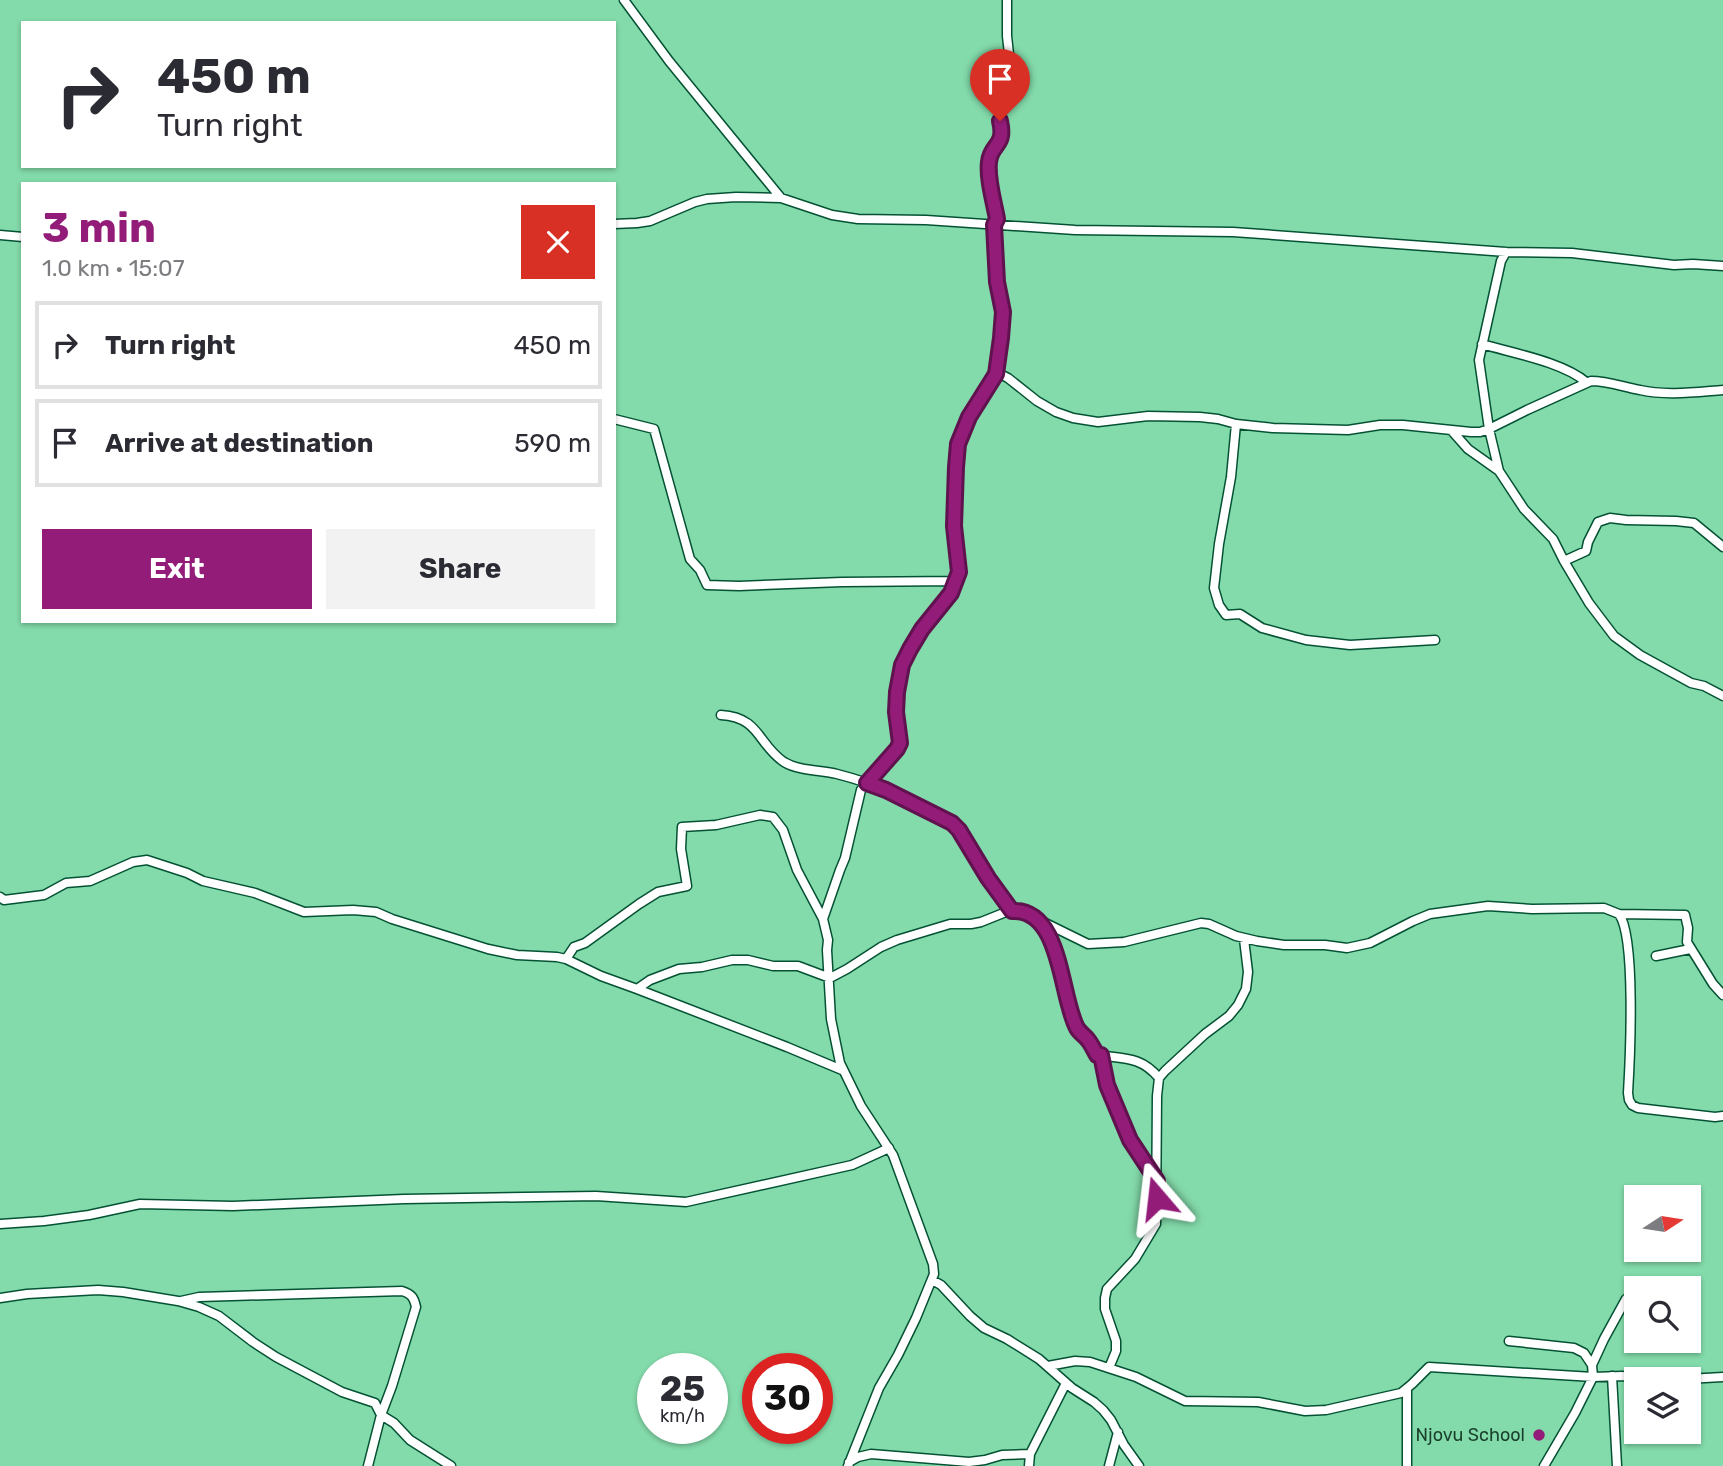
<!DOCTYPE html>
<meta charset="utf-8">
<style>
:root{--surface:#fff;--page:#f2f2f3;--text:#2b2b33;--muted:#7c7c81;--line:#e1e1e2;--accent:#931c79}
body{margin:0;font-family:Rubik,sans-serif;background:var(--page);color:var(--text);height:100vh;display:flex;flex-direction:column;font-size:26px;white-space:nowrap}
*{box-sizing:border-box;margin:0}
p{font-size:23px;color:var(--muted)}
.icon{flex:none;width:38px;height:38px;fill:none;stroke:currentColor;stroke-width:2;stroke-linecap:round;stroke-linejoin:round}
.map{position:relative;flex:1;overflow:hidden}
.details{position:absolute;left:21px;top:182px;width:595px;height:441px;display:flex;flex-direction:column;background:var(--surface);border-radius:0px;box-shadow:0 2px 5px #0004}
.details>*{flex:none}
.banner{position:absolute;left:21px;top:21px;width:595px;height:147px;border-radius:0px;box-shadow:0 2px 5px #0004;background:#fff;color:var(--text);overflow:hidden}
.needle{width:46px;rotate:78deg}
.tools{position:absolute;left:1624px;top:1185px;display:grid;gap:14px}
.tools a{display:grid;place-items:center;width:77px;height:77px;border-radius:0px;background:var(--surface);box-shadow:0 2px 5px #0004;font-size:35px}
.speed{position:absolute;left:637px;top:1353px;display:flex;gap:14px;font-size:35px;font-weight:700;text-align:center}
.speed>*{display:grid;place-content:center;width:91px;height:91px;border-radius:50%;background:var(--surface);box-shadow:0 2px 5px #0004;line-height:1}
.speed small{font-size:18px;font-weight:400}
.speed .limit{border:10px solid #d22;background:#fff;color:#111}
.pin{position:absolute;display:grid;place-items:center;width:60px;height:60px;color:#fff;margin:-72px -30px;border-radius:50% 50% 50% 0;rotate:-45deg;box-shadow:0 0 7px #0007}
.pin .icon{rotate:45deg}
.me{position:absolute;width:77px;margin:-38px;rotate:343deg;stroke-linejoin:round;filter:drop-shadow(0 0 5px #0008)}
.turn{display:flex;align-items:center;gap:24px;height:147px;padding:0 21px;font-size:32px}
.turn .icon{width:91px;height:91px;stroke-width:2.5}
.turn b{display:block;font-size:49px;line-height:60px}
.round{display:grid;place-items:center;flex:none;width:74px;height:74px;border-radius:0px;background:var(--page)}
.summary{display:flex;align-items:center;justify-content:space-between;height:119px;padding:0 21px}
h1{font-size:42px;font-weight:700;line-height:52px;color:var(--accent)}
.cta{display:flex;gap:14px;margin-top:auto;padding:14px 21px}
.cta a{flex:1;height:80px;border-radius:0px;background:var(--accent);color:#fff;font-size:28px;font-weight:700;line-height:80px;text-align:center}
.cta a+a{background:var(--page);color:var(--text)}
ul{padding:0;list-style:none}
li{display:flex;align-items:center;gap:21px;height:88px;margin:0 14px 10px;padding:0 7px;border:4px solid var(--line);border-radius:0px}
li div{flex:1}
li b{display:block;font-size:26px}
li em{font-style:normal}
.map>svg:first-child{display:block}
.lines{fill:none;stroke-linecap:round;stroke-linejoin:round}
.minor-casing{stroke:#045233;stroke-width:11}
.minor{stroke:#fff;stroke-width:8}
.route-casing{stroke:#60124f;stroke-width:18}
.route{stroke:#931c79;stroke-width:12}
.poi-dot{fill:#931c79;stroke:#83daaa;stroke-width:2.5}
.labels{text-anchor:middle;stroke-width:6;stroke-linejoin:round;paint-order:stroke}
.poi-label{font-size:18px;fill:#1a3f2c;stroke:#83daaa;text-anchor:end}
</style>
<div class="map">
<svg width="1723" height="1466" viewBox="0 0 1723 1466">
<rect width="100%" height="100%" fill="#83daaa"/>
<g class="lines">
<defs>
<path id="minor" d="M 624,0 L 669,61 L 781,198
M 614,224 L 637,223 L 650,221 L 695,202 L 707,199 L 736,197 L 781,198 L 832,215 L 858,219 L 926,220 L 1075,230 L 1233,232 L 1506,252 L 1572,253 L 1674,265 L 1693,264 L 1723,266
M 0,235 L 23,237
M 1482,344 C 1512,353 1563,362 1586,382
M 996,372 L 1008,378 L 1037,401 L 1056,412 L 1073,418 L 1098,422 L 1148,416 L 1200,417 L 1218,419 L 1236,424 L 1273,428 L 1348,430 L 1380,425 L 1403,425 L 1471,432 L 1480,432 L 1489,429 L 1527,410 L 1591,381 C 1608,381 1623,387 1640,390 C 1666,396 1696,392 1723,390
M 614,419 L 654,429 L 690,559 L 700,570 L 707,585 L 739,586 L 842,582 L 957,581
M 1236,424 L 1231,477 L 1219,544 L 1214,588 L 1219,605 L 1226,615 L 1240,614 L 1262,628 L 1306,640 L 1350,645 L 1435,640
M 1452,431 L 1468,449 L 1499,471 L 1524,509 L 1553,539 L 1564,561 L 1589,603 L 1614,636 L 1640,655 L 1691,683 L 1704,686 L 1723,696
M 1499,471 L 1489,429 L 1479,360 L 1501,261 L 1506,252
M 1564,561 L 1586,551 L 1588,542 L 1598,522 L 1610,518 L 1626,520 L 1676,521 L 1694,523 L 1723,547
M 721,715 C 760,717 758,745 784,762 C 799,771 820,770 837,774 C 876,784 917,801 952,823 L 959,830 L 988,878 L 1012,911
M 0,897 L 4,900 L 44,895 L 66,883 L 90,881 L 133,862 L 147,860 L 187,873 L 203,881 L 255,893 L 304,912 L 353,910 L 376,912 L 392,919 L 488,949 L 517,955 L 557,957 L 566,959 L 601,976 L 637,989 L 650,980 L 679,969 L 702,967 L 732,960 L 748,960 L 773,966 L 798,966 L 830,978 L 847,969 L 881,947 L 897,940 L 950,924 L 971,924 L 981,922 L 1006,912 L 1015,911 L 1023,912 L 1088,944 L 1124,942 L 1201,923 L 1209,924 L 1236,936 L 1257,941 L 1284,945 L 1325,945 L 1347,948 L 1370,943 L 1413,921 L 1430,914 L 1488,906 L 1532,909 L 1604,908 L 1619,914 L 1685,915 L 1688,928 L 1687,942 L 1713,984 L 1723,995
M 1619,914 C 1636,937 1630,1060 1628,1093 L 1629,1100 L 1632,1105 L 1638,1108 L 1715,1117 L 1723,1116
M 823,919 L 840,870 L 845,858 L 861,790 L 897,749 L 900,743 L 896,712 L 897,692 L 902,665 L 910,649 L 922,629 L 951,593 L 959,572 L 954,526 L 956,499 L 956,467 L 958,444 L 969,417 L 996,374 L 1001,338 L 1003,311 L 997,282 L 994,225 L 997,219 L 988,166 L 990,154 L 1000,141 L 1002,132 L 1000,120 L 1010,63 L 1007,36 L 1007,0
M 1041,924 L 1049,937 L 1061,970 L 1078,1029 L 1088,1039 L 1097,1055 C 1124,1059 1141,1056 1159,1078
M 1656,956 L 1690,949
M 566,959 L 574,947 L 585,943 L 639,904 L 658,892 L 687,886 L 681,849 L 682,827 L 716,825 L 760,815 L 773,817 L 783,830 L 797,870 L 823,919 L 828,940 L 827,950 L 831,1019 L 840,1063 L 861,1106 L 893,1155 L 933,1264 L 934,1274 L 916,1318 L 898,1355 L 879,1388 L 848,1466
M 637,989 L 787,1047 L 842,1070
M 1101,1055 L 1106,1085 L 1130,1140 L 1156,1179
M 0,1224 L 44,1221 L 89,1215 L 140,1204 L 233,1206 L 404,1199 L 596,1196 L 686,1202 L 852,1165 L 889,1148
M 932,1280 L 941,1285 L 970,1316 L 984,1328 L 1007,1339 L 1039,1359 L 1072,1388 L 1094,1402 L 1103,1410 L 1111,1420 L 1124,1445 L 1139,1466
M 0,1298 L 27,1294 L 98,1290 L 123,1292 L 178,1301 L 199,1307 L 219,1316 L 253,1342 L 276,1357 L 342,1392 L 375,1403 L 381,1415 L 394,1423 L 410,1440 L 451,1466
M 181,1301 L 199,1297 L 402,1291 C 412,1294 414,1298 416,1307 L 392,1386 L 381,1415 L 368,1466
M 1509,1341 L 1574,1348 L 1584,1353 L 1592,1365
M 1048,1366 L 1075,1361 L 1090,1362 L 1136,1377 L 1185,1401 L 1258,1402 L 1305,1411 L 1326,1410 L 1401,1393 L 1412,1384 L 1429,1367 L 1593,1377 L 1622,1376 L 1644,1379
M 1109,1368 L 1116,1351 L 1116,1341 L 1105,1309 L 1105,1298 L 1107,1289 L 1135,1259 L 1156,1224 L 1157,1096 L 1159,1078 L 1165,1071 L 1205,1034 L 1229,1016 L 1238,1005 L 1246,989 L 1248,972 L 1244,939
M 1612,1376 L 1617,1466
M 1687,1379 L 1723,1377
M 1407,1389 L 1407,1466
M 849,1462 L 858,1457 L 871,1454 L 969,1462 L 985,1460 L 1002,1455 L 1030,1454
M 1029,1466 L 1030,1454 L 1066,1383
M 1109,1466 L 1118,1432
M 1544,1466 L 1575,1413 L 1593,1377 L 1592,1365 L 1604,1339 L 1626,1299"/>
</defs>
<use href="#minor" class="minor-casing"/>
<use href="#minor" class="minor"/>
</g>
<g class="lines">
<defs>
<path id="route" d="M 1000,121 C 1006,147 991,143 989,162 C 987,179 994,202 997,219 L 994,225 L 997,282 L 1003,312 L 1001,338 L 996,374 L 969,417 L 958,444 L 956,467 L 954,526 L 959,572 L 951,593 L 922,629 L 910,649 L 902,665 L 897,692 L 896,712 L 900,743 L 897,749 L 867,783 L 886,790 L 952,823 L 959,830 L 988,878 L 1012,911 C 1062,908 1060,997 1077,1028 C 1080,1033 1085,1036 1088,1040 C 1092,1045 1094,1050 1097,1055 L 1101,1055 L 1107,1085 L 1130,1140 L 1157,1181 L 1157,1198"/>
</defs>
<use href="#route" class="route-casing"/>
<use href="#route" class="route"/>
</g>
<circle class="poi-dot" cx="1539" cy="1435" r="7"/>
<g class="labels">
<g class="poi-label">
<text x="1525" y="1441">Njovu School</text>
</g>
</g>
</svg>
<div class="tools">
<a><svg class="needle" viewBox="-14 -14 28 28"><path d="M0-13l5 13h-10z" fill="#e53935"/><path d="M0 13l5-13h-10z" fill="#7c7c81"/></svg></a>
<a><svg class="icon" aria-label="search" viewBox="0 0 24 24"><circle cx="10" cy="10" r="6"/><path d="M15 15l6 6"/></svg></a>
<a><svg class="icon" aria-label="layers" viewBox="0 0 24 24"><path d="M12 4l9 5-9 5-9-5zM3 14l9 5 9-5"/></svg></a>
</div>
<div class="speed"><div>25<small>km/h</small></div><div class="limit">30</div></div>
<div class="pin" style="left:1000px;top:121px;background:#d93025"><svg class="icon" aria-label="arrive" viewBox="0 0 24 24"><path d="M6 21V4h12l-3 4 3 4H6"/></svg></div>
<svg class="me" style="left:1157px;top:1198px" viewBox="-20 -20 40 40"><path d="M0-17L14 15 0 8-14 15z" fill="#931c79" stroke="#fff" stroke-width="4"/></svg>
<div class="banner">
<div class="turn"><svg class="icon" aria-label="right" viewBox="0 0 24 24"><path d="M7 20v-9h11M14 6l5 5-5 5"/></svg><div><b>450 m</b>Turn right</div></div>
</div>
<section class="details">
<div class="summary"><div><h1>3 min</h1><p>1.0 km · 15:07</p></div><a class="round" style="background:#d93025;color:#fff"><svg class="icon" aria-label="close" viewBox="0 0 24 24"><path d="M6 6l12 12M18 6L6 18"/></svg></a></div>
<ul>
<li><svg class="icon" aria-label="right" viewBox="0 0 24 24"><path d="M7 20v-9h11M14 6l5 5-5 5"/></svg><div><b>Turn right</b></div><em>450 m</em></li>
<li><svg class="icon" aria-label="arrive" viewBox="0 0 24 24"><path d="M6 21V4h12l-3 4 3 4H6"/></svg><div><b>Arrive at destination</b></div><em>590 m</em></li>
</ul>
<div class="cta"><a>Exit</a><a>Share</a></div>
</section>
</div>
